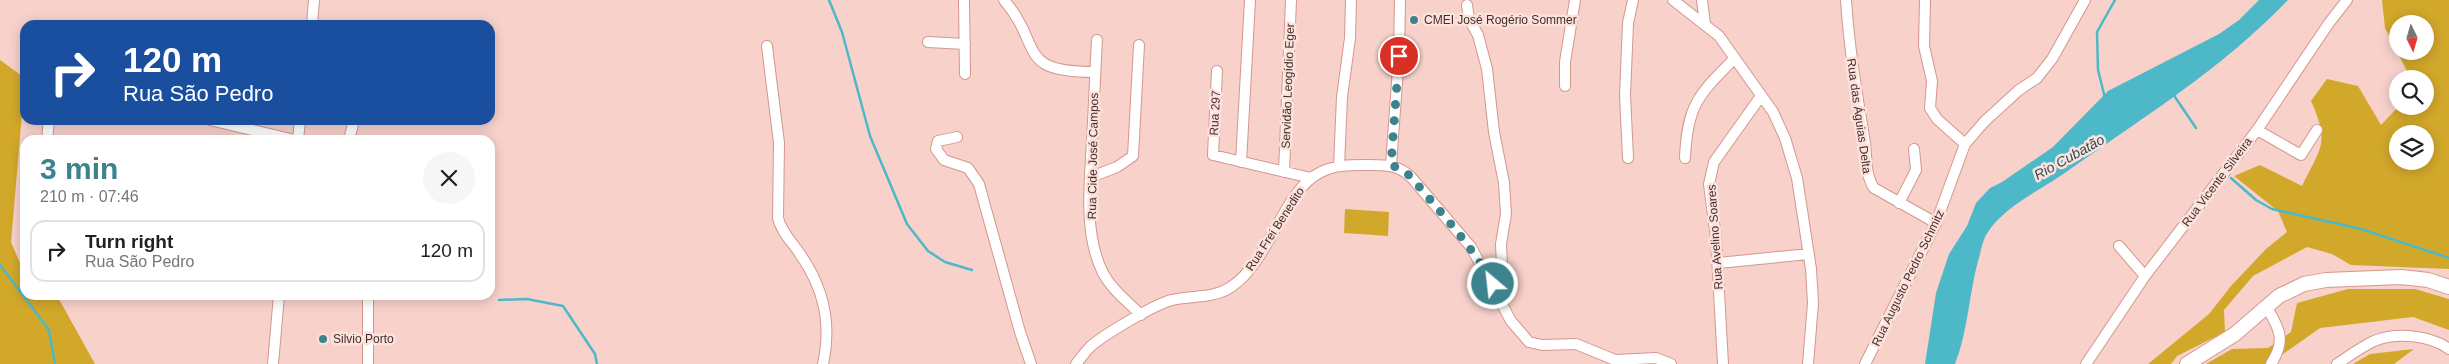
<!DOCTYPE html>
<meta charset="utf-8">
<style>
:root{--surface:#fff;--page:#f6f6f6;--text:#222;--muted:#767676;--line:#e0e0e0;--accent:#3c838d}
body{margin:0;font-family:Helvetica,sans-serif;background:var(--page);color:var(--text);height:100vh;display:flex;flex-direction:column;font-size:19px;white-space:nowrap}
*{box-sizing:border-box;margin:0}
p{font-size:16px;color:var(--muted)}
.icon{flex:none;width:28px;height:28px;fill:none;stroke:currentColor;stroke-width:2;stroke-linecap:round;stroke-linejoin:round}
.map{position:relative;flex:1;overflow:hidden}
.panel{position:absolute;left:20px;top:135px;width:475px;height:165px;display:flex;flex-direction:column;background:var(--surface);border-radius:15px;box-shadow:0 2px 12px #0003}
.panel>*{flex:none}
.banner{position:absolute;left:20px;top:20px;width:475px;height:105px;border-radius:15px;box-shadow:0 2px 12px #0003;background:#1a4fa0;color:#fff;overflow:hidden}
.needle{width:32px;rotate:175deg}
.controls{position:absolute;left:2389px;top:15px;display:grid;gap:10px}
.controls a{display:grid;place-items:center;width:45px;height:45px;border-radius:50%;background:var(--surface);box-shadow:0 2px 12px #0003;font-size:25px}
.pin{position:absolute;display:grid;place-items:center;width:42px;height:42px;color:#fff;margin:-21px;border:2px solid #fff;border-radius:50%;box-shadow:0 1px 5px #0007}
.me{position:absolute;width:55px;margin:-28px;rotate:332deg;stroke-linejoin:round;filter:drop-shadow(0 0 4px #0008)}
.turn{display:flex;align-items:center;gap:18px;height:105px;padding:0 20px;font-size:22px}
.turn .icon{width:65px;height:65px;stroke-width:2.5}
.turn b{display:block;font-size:35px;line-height:42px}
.round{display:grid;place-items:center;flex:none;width:52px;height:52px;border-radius:26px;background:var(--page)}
.head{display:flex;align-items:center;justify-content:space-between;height:85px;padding:0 20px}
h1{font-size:30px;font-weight:700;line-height:38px;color:var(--accent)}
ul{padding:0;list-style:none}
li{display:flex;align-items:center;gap:15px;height:62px;margin:0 10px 8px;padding:0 10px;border:2px solid var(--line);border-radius:15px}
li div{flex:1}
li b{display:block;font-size:19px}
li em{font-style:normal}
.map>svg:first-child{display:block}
.green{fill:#d2a82b;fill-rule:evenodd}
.water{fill:#4db9c8}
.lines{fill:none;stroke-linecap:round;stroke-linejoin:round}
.stream{stroke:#4db9c8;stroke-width:2.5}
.street-casing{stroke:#d4978d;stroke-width:12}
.secondary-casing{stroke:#d4978d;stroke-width:16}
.street{stroke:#fff;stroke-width:10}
.secondary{stroke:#fff;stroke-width:14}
.route{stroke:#3c838d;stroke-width:9;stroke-dasharray:0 16.2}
.poi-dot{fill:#3c838d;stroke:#fce2dd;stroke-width:2}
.labels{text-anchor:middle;stroke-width:5;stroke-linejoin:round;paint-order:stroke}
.poi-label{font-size:12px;fill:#452d29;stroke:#fce2dd;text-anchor:start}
.street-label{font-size:12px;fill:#452d29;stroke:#fce2dd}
.water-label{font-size:14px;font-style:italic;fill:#2c4d52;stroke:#fce2dd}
</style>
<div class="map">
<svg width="2449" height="364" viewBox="0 0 2449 364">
<rect width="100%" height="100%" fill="#f8d1cb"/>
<path class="green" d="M 2382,0 L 2449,0 L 2449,269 L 2351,265 L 2332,254 L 2307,247 L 2253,276 L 2224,310 L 2225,332 L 2177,356 L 2171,364 L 2148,364 L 2209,314 L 2231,286 L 2266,249 L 2287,232 L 2278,211 L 2234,176 L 2260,165 L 2302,186 C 2321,147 2330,143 2311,101 L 2327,79 L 2358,86 L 2381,125 L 2399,106 L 2425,106 L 2425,79 L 2411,79 L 2385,28 ZM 2398,24 L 2425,24 L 2425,51 L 2398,51 ZM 2398,134 L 2425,134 L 2425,161 L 2398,161 Z
M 0,60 L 25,78 L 11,242 L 25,275 L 25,295 L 52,295 L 60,301 L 95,364 L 0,364 Z
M 1345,209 L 1389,212 L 1388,236 L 1344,233 Z
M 2348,289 L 2415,289 L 2449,299 L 2449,330 L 2413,317 L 2320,328 L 2269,364 L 2206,364 L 2232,349 L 2268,348 L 2291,332 L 2297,303 Z
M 2414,349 L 2394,364 L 2353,364 L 2370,354 Z"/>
<path class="water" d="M 2259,0 L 2288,0 C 2223,68 2145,116 2069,170 C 2042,190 2004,205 1986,235 C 1982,242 1981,252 1978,261 C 1969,294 1968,331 1955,364 L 1925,364 L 1936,293 L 1949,254 L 1967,226 L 1976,203 L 1990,188 L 2002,182 L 2053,147 L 2108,91 L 2219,34 L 2239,20 Z"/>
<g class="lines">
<path class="stream" d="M 829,0 L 842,32 L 870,136 L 907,224 L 928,251 L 945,262 L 972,270
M 2173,94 L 2196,128
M 2105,98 L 2098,70 L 2097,32 L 2115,0
M 2231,178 L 2256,200 L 2272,209 L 2361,229 L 2449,258
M 0,265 L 49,330 L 55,364
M 499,300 L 527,299 L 563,306 L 595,354 L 597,364"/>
<defs>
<path id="street" d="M 964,0 L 965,74
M 1004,0 C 1044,47 1015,72 1095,72
M 1673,0 L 1719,36 L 1773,112 L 1785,138 L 1797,178 L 1811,269 L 1813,303 L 1808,364
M 1702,0 L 1705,24
M 1846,0 C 1849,48 1857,95 1865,143 C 1867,158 1865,175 1874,188 L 1936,223
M 1925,0 L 1924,46 L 1932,81 L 1930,108 L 1937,119 L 1965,144
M 1467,5 L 1469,19 L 1478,35 L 1487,69 L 1494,132 L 1504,183 L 1506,214 L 1501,244 L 1503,288 L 1501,299
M 312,25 L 314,0
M 1097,40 C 1095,74 1094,107 1092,140 C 1090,182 1083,233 1103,273 C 1112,290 1128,302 1141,315
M 928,42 L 965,44
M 767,46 L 779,143 L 778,218 C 781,232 793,243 800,254 C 824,288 832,323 823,364
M 1217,71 L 1213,155 L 1311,178
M 1565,86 L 1565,62 L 1575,0
M 210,120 L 295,140
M 2257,130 L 2301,155 L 2317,130
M 957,137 L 938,141 L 936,149 L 944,160 L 968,168 L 979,184 L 1020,332 L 1031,364
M 47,140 L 49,120
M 298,140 L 300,120
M 349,140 L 354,120
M 1628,158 L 1625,95 L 1628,23 L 1633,0
M 1685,158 C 1687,106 1698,95 1734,59
M 1241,162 L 1250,0
M 1391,165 L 1399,55 L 1400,0
M 1339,166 L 1342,97 L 1350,38 L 1351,0
M 1284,172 L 1291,0
M 1091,177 L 1117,167 L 1133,156 L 1139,45
M 1899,203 L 1916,170 L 1914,149
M 2119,246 L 2145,276
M 1718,263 L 1809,254
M 2267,308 C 2280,329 2286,341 2271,364
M 273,364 L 279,295
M 368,364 L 368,295
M 1076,364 C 1081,358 1085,352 1090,347 C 1103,335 1157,303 1172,300 C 1193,295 1213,299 1231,287 C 1271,260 1283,190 1321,172 C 1335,165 1350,165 1365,165 C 1384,165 1397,164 1411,177 L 1471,247 L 1511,321 L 1529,342 L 1542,345 L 1576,344 L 1615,360 L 1656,358 L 1671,364
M 1723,364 L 1716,238 L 1709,184 L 1714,162 L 1761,96
M 1865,364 L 1936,223 L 1965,144 L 1985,121 L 2019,90 L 2037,78 L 2052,59 L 2085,0
M 2086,364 L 2145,276 L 2257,130 L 2329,23 L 2347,0
M 2337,364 C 2349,356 2361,347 2374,341 C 2396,332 2430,335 2449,349"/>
<path id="secondary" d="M 2187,364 L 2235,334 L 2279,296 L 2304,284 L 2326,280 L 2401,277 L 2428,280 L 2449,287"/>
</defs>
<use href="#street" class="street-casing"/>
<use href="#secondary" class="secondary-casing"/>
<use href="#street" class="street"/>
<use href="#secondary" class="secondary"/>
</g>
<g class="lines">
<path class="route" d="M 1399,56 L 1391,165 L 1403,170 L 1411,177 C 1440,212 1471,244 1493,284"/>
</g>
<g class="poi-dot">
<circle cx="1414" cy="20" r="5"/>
<circle cx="323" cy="339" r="5"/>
</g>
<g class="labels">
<g class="poi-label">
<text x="1424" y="24">CMEI José Rogério Sommer</text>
<text x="333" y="343">Silvio Porto</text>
</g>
<g class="street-label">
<text transform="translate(1288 86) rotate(-88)" y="4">Servidão Leogídio Eger</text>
<text transform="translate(1215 113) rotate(-87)" y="4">Rua 297</text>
<text transform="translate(1859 116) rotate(82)" y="4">Rua das Águias Delta</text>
<text transform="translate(1093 156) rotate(-89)" y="4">Rua Cide José Campos</text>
<text transform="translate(2217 182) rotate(-53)" y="4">Rua Vicente Silveira</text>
<text transform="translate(1275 229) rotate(-57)" y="4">Rua Frei Benedito</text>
<text transform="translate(1715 237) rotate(-94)" y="4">Rua Avelino Soares</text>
<text transform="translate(1908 278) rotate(-64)" y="4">Rua Augusto Pedro Schmitz</text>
</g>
<g class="water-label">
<text transform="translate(2069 157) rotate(-29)" y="5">Rio Cubatão</text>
</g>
</g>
</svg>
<div class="controls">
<a><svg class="needle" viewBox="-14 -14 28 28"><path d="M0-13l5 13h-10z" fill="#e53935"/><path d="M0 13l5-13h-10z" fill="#767676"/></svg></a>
<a><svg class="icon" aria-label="search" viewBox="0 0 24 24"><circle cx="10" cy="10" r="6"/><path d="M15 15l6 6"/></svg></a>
<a><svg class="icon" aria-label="layers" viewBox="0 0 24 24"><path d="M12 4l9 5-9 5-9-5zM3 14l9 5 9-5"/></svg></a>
</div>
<div class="pin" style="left:1399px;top:56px;background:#d93025"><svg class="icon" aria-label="arrive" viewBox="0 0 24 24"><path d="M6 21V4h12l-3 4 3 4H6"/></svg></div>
<svg class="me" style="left:1493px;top:284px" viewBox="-20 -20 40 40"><circle r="17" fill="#3c838d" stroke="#fff" stroke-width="3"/><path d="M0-11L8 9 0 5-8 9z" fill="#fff"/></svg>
<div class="banner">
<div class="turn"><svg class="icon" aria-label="right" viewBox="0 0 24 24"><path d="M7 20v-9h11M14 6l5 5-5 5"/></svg><div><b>120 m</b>Rua São Pedro</div></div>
</div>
<section class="panel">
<div class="head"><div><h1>3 min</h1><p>210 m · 07:46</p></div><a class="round"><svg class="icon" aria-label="close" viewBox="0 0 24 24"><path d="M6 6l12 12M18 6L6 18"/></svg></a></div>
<ul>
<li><svg class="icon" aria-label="right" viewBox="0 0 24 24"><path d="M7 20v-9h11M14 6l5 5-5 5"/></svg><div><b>Turn right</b><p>Rua São Pedro</p></div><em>120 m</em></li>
</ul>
</section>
</div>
